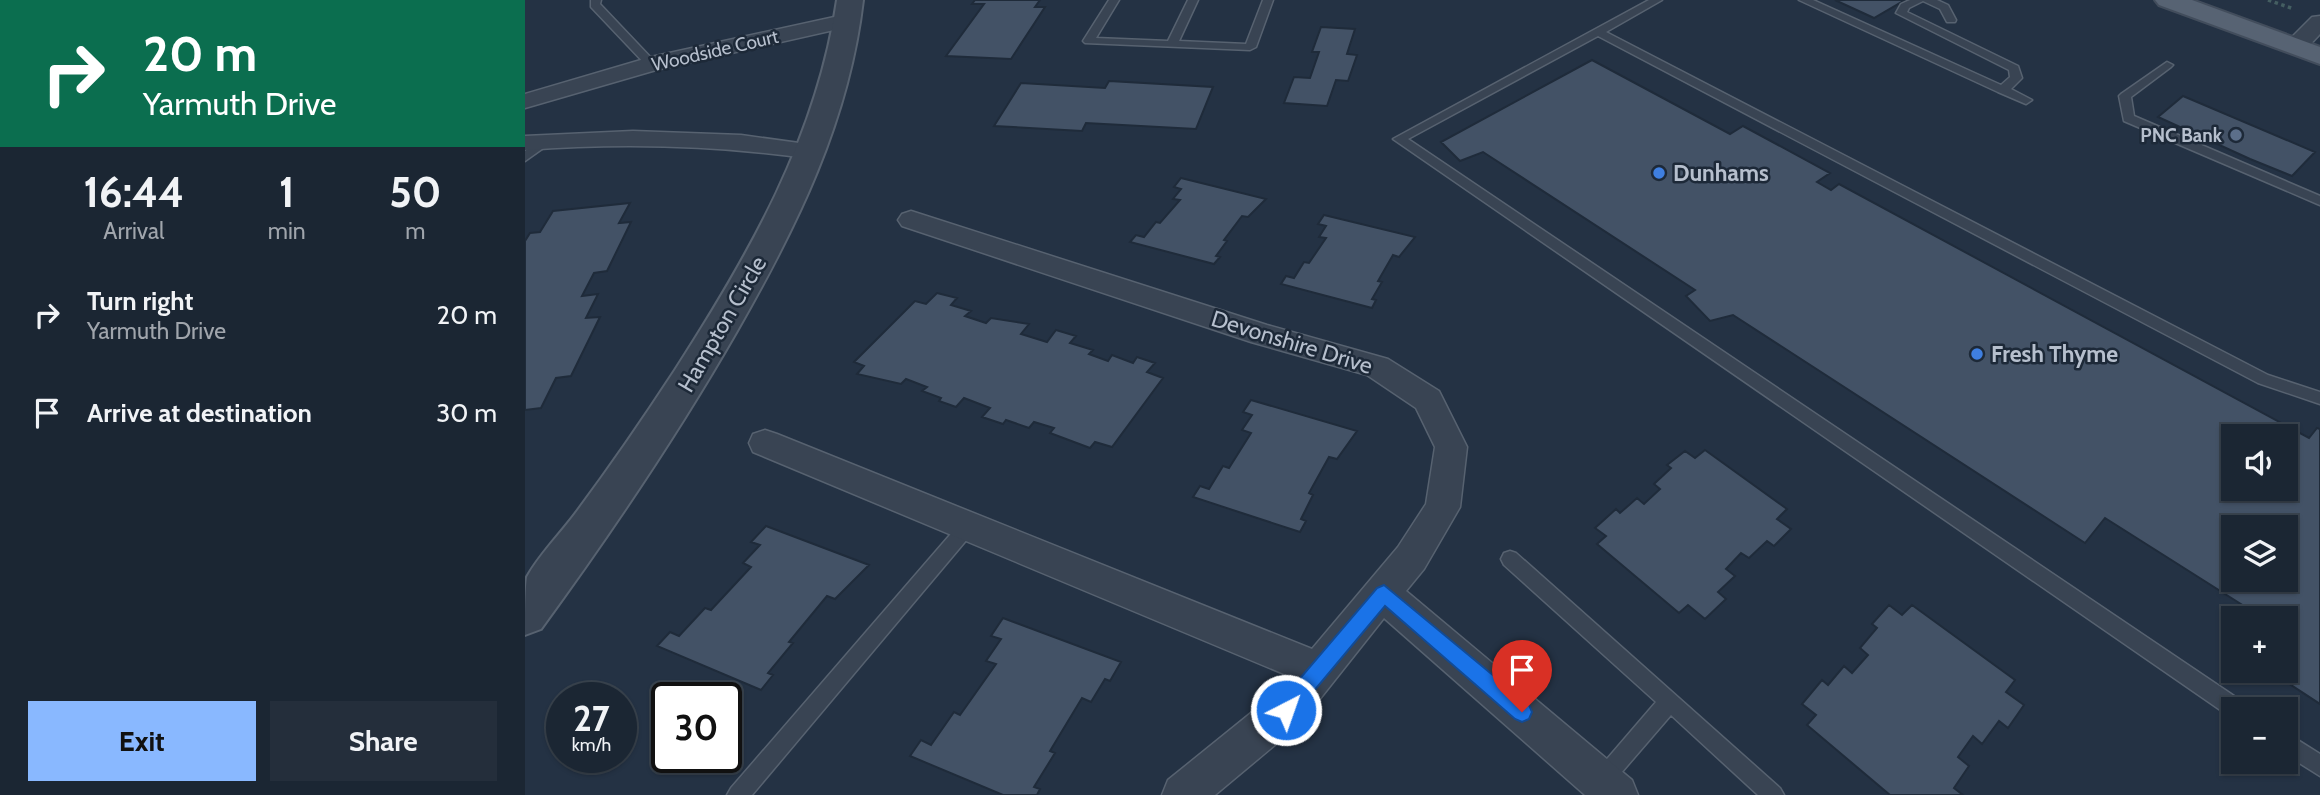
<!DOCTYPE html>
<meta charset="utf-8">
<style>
:root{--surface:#1b2633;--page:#242e3b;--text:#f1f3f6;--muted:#a0a5ac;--line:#39434e;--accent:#89b8ff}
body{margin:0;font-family:Cabin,sans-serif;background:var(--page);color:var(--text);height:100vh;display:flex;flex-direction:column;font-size:26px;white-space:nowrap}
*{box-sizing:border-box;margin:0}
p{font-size:23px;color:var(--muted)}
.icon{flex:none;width:38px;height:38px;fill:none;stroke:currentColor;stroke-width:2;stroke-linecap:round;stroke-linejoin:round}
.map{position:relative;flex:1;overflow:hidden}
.sheet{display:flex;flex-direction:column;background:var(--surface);width:525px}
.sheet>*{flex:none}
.banner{background:#0b6e4f;color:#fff;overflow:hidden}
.tools{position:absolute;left:1696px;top:424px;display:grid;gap:14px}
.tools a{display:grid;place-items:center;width:77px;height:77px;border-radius:0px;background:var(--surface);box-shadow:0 2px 5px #0004,0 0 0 2px var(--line);font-size:35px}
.speed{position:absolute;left:21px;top:682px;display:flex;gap:14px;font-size:35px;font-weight:700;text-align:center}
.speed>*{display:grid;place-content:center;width:91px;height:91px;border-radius:50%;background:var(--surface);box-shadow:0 2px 5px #0004,0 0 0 2px var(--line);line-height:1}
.speed small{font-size:18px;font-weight:400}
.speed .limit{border:4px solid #111;border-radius:10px;background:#fff;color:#111}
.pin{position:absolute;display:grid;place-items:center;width:60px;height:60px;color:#fff;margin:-72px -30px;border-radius:50% 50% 50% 0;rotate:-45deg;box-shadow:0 0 7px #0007}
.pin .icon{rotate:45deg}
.me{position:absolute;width:77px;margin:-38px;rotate:41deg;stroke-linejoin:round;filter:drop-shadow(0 0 5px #0008)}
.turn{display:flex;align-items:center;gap:24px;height:147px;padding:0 28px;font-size:32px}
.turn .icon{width:91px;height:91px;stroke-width:2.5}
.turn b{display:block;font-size:49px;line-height:60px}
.eta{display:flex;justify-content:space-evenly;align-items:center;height:119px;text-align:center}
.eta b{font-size:42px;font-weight:700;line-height:49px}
.cta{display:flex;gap:14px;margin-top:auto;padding:14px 28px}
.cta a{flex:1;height:80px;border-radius:0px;background:var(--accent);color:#111;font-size:28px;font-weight:700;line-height:80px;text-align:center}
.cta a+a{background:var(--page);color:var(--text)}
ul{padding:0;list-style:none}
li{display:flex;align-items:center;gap:21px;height:98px;padding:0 28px}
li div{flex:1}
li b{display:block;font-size:26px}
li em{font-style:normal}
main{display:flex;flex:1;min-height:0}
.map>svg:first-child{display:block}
.building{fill:#435266;stroke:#1f2b3a;stroke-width:2;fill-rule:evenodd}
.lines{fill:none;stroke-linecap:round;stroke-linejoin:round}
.service-casing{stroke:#576270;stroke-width:3}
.minor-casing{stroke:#576270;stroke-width:3}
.tertiary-casing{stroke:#576270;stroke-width:4}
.primary-casing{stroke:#424d5c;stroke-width:4}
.path{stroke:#445e61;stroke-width:3.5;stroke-dasharray:3.5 3.5;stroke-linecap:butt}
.service{fill:#394453;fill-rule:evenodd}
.minor{fill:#394453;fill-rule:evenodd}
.tertiary{fill:#394453;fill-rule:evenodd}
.primary{fill:#576373;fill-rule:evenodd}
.route{fill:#1a73e8;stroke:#114b97;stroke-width:2}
.service-dot{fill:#5c6f8a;stroke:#1d2938;stroke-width:2.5}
.shop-dot{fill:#3f7fe0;stroke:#1d2938;stroke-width:2.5}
.labels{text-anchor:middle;stroke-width:5;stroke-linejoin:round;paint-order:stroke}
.far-street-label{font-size:19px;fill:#b6bfcd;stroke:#1d2938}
.far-poi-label{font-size:19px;font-weight:bold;fill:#b6bfcd;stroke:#1d2938;text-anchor:end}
.poi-label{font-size:23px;font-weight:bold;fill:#b6bfcd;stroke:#1d2938;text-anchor:start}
.street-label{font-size:23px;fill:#b6bfcd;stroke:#1d2938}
</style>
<main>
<section class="sheet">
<div class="banner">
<div class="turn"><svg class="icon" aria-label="right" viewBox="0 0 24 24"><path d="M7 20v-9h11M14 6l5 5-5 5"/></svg><div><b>20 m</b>Yarmuth Drive</div></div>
</div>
<div class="eta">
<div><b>16:44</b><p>Arrival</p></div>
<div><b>1</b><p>min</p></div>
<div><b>50</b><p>m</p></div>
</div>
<ul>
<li><svg class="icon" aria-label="right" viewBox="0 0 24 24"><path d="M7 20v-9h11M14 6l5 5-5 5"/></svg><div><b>Turn right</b><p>Yarmuth Drive</p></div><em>20 m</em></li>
<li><svg class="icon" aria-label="arrive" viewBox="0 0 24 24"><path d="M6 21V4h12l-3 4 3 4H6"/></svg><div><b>Arrive at destination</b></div><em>30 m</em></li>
</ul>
<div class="cta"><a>Exit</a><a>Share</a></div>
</section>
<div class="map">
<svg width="1795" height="795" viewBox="0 0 1795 795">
<rect width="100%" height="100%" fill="#243244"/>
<path class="building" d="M 450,0 L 515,0 L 510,7 L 520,7 L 486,59 L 421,56 L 459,4 L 447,4 Z
M 1310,0 L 1380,0 L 1349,18 Z
M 796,27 L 830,29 L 822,54 L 832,55 L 823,81 L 811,80 L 802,106 L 759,103 L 769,77 L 785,78 L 794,52 L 787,52 Z
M 1067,60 L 1205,134 L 1218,126 L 1305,173 L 1292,182 L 1306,190 L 1314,184 L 1784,438 L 1792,428 L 1795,429 L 1795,704 L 1743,670 L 1760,670 L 1760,618 L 1738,618 L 1580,518 L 1560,543 L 1208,315 L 1185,321 L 1161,296 L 1170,290 L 958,152 L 935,161 L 916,142 ZM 1708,436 L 1760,436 L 1760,488 L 1708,488 ZM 1708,527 L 1760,527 L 1760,579 L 1708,579 Z
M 584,81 L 688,87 L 671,129 L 561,123 L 557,131 L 469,126 L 496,83 L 580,88 Z
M 1658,96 L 1790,152 L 1767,176 L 1725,159 L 1633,117 Z
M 656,178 L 741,199 L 723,217 L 717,216 L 699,240 L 702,241 L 691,256 L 695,257 L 689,264 L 605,242 L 611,235 L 619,237 L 631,222 L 635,223 L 655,200 L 648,199 L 656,189 L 649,187 Z
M 105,203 L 94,223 L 106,222 L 82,271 L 69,273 L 57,296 L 73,294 L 61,318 L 75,317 L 46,376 L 31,378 L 16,408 L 0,410 L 0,241 L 5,233 L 15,232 L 28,211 Z
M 799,215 L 890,237 L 874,257 L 868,255 L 853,281 L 857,282 L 847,299 L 851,300 L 847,308 L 756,284 L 761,276 L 769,278 L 779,262 L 784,263 L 801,238 L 794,237 L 801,226 L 793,224 Z
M 412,293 L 432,298 L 426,305 L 446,311 L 440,316 L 461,323 L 466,318 L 504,324 L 496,334 L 522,342 L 531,330 L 551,336 L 545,343 L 568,350 L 564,354 L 583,361 L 587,355 L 608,363 L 612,357 L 630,363 L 622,372 L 638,378 L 587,447 L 570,442 L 565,448 L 525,433 L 529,428 L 509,422 L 504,428 L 481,420 L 478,424 L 457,417 L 465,408 L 439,398 L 431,407 L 414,401 L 416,398 L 397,391 L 402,387 L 381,379 L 376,384 L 332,374 L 339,366 L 329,362 L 390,301 L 401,304 Z
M 726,400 L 832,431 L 812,459 L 804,457 L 784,493 L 788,495 L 776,519 L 781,521 L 775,532 L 668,497 L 675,486 L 684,489 L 698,466 L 704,468 L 726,433 L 717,430 L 727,415 L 718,412 Z
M 1180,450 L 1262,509 L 1252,519 L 1266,529 L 1249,546 L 1242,541 L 1224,558 L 1216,553 L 1201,569 L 1210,576 L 1193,592 L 1201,599 L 1180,619 L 1163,605 L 1154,613 L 1072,544 L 1081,536 L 1070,528 L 1091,509 L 1095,513 L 1112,498 L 1119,504 L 1135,489 L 1129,484 L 1146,468 L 1142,465 L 1160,451 L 1170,458 Z
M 241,526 L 344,565 L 310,599 L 302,596 L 264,642 L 268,643 L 243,673 L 248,675 L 236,690 L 132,646 L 145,632 L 154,636 L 180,608 L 186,610 L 226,567 L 218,563 L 235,545 L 226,542 Z
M 1364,605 L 1377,615 L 1387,605 L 1490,680 L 1481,692 L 1499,705 L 1483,728 L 1474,721 L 1457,744 L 1448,736 L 1433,757 L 1444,766 L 1429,788 L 1438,795 L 1365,795 L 1282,725 L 1291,715 L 1277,704 L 1297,680 L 1303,685 L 1319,666 L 1327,673 L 1343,655 L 1335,648 L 1352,628 L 1347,624 Z
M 478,618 L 596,662 L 585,681 L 580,679 L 566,702 L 557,698 L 525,751 L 530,753 L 509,787 L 515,789 L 512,795 L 478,795 L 385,756 L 396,740 L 406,745 L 429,712 L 435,715 L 471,664 L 461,661 L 476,639 L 466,636 Z"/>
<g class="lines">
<defs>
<path id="service" d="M 66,0 L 76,0 L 75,4 L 130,62 L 130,66 L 122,66 L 66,7 Z
M 584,0 L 594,0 L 571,38 L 643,41 L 663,0 L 673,0 L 654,41 L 721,44 L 738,0 L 748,0 L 731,47 L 725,50 L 560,43 L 558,41 Z
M 1124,0 L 1137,0 L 1081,32 L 1743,375 L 1795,392 L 1795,404 L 1733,383 L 1073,36 L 883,139 L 1718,702 L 1721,709 L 1708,709 L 1708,717 L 1704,716 L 868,139 Z
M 1274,0 L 1288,0 L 1476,85 L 1485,77 L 1484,70 L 1371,13 L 1376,4 L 1385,0 L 1412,0 L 1423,5 L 1431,20 L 1430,22 L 1422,22 L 1415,9 L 1398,1 L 1384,8 L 1382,12 L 1493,66 L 1497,78 L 1486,89 L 1507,100 L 1501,104 L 1473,92 Z
M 1642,62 L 1648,65 L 1646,67 L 1606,97 L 1609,116 L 1795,196 L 1795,205 L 1599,121 L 1594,96 L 1596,94 Z
M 20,137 L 26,141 L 24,144 L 0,161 L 0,151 Z
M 443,519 L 449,521 L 452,526 L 449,531 L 227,795 L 202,795 L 206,788 L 437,521 Z
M 985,551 L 991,553 L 1255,788 L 1259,795 L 1233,795 L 1146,715 L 1084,787 L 1077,790 L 1070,787 L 1067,780 L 1070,773 L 1131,702 L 979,565 L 976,559 L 979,553 Z
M 1760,732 L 1795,754 L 1795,776 L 1760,754 Z"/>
<path id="minor" d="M 323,14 L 334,20 L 331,25 L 131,70 L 0,108 L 0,94 L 126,57 Z
M 1795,16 L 1795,34 L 1778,52 L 1762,52 L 1759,47 L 1762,42 L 1787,17 Z
M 108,131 L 216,135 L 296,146 L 299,151 L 296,156 L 287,159 C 191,145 96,143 0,150 L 0,136 Z
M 386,211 L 742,325 L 863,359 L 914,391 L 942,447 L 935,507 L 899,569 L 881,591 L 1107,780 L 1113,795 L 1060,795 L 859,618 L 775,724 L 690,795 L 637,795 L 643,780 L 747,696 L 764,676 L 228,452 L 224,443 L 228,434 L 240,430 L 252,434 L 787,649 L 873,547 L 901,504 L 910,447 L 891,408 L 842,375 L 726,342 L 377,226 L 373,220 L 377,214 Z"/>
<path id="tertiary" d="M 312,0 L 338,0 C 324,121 272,226 212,331 C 153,434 86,533 16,629 L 0,635 C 0,619 0,590 2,577 C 14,555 35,534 50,514 C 85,467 118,419 150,370 C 224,255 292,137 312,0 Z"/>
<path id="primary" d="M 1630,0 L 1667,0 L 1795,47 L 1795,64 L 1634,5 Z"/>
</defs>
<use href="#service" class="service-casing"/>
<use href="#minor" class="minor-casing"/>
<use href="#tertiary" class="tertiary-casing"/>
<use href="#primary" class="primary-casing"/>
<path class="path" d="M 1743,0 L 1769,9"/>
<use href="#service" class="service"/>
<use href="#minor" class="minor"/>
<use href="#tertiary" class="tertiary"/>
<use href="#primary" class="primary"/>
</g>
<path class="route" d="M 859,585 L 1004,705 L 1007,712 L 1004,719 L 997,722 L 990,719 L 860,606 L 768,716 L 761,719 L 754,716 L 751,710 L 754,703 L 852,588 Z"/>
<circle class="service-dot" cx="1711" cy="135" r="7"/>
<g class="shop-dot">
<circle cx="1134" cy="173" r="7"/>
<circle cx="1452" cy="354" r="7"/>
</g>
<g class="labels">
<g class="far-street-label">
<text transform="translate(190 50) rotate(-13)" y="7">Woodside Court</text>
</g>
<g class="far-poi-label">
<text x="1697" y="142">PNC Bank</text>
</g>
<g class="poi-label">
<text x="1148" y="181">Dunhams</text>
<text x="1466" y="362">Fresh Thyme</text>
</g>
<g class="street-label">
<text transform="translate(197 324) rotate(-60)" y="8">Hampton Circle</text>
<text transform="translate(767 342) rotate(17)" y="8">Devonshire Drive</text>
</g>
</g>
</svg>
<div class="tools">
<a><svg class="icon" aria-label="sound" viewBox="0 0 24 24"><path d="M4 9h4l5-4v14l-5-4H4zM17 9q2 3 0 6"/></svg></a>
<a><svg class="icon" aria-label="layers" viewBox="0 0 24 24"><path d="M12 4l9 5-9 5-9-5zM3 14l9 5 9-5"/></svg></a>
<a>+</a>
<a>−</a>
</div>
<div class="speed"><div>27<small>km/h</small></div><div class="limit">30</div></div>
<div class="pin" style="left:997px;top:712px;background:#d93025"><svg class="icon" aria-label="arrive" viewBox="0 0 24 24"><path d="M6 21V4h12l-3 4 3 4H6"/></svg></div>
<svg class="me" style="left:761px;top:710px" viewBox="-20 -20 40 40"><circle r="17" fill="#1a73e8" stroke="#fff" stroke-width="3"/><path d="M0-11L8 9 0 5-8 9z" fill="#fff"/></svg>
</div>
</main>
